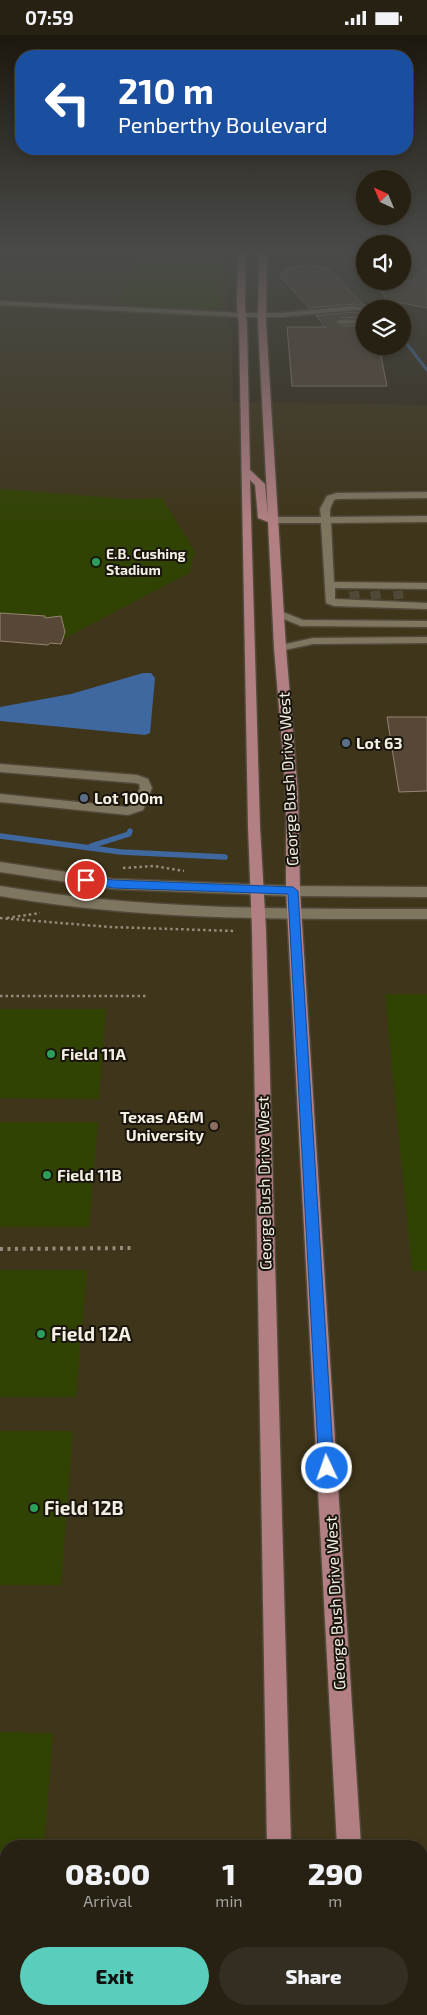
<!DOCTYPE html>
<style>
:root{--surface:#272113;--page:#332e21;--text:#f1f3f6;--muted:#a4a3a0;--line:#433e33;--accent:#5acebd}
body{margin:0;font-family:"Exo 2",sans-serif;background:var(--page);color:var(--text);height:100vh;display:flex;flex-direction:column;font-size:19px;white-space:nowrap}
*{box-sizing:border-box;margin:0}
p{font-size:16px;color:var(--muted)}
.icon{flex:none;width:28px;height:28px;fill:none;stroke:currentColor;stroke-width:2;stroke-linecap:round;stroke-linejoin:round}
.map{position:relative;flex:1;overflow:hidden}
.details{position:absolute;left:0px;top:1805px;width:428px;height:175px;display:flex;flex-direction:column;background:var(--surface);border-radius:20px 20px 0 0;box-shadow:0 2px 8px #0003,0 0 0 1px var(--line)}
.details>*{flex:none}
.top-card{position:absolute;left:15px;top:15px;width:398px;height:105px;border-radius:20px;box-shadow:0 2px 8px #0003,0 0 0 1px var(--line);background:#1a4fa0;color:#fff;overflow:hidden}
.needle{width:32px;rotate:316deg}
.buttons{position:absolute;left:356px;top:135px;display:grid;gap:10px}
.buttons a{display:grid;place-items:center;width:55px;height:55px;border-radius:50%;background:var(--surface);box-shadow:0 2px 8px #0003,0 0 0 1px var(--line);font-size:25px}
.pin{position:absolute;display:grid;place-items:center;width:42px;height:42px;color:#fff;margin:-21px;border:2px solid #fff;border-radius:50%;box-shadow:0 1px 5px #0007}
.me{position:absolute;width:55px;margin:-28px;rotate:357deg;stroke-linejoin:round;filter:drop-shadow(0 0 4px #0008)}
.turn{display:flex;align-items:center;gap:18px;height:105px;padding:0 20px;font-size:22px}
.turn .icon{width:65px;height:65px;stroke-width:2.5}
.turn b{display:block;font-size:35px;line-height:42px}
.eta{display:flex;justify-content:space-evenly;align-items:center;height:85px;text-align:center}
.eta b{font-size:30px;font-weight:800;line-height:35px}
.cta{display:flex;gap:10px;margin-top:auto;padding:10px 20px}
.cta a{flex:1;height:58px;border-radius:30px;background:var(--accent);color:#111;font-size:20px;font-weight:800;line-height:58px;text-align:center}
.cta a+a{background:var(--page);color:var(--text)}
.status{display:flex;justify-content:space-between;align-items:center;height:35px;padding:0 25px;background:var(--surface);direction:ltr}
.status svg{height:14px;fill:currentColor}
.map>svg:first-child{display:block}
.built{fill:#3f351a;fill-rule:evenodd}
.green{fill:#314302}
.water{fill:#3f68a0}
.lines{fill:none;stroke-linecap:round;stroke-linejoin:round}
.stream-far1{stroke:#3f68a0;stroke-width:3}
.stream{stroke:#3f68a0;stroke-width:5.5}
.building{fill:#564736;stroke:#968472}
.minor-tunnel-far1{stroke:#514937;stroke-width:8;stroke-dasharray:8 4;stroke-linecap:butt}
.minor-tunnel{stroke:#514937;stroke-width:10;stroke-dasharray:10 5;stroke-linecap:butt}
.minor-casing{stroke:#504939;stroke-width:3}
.major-casing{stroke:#504939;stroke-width:3}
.path-far2{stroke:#938c7c;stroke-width:2;stroke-dasharray:1 2;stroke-linecap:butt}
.path-far1{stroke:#938c7c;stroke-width:2.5;stroke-dasharray:2.5 3;stroke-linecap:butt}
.path{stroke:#938c7c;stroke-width:4;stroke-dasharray:3 4.5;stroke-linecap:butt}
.minor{fill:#7f7660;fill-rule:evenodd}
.major{fill:#b28083;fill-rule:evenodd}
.route{fill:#1a73e8;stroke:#114b97}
.leisure-dot{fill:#2e9e5b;stroke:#19150d;stroke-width:2}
.service-dot{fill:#5c6f8a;stroke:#19150d;stroke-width:2}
.education-dot{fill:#8d6e63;stroke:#19150d;stroke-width:2}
.labels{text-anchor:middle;stroke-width:4;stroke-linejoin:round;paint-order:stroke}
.far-poi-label{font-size:14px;font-weight:bold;fill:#f3efe2;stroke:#19150d;text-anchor:start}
.poi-label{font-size:16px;font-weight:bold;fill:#f3efe2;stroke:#19150d;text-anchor:start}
.street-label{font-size:16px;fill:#f3efe2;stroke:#19150d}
.near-poi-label{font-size:19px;font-weight:bold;fill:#f3efe2;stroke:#19150d;text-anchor:start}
</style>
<div class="status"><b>07:59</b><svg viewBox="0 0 49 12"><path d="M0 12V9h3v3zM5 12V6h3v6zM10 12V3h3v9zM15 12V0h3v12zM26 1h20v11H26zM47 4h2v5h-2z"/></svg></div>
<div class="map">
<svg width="427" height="1980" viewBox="0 0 427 1980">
<rect width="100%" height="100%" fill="#342c19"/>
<path class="built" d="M 0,216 L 229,216 L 226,275 L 232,300 L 233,367 L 427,370 L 427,1980 L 0,1980 ZM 6,1811 L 421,1811 L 421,1974 L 6,1974 Z"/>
<path class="green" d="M 145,216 L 225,216 L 221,274 L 119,269 Z
M 0,454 L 129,464 L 162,463 L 195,517 L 189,538 L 63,604 L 61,609 L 50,608 L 48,610 L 0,606 Z
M 385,959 L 427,959 L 427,1236 L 412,1236 Z
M 0,974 L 106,974 L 99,1064 L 0,1063 Z
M 0,1087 L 98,1087 L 89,1192 L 0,1192 Z
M 0,1235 L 87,1235 L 76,1362 L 0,1362 Z
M 0,1396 L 73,1396 L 61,1550 L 0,1550 Z
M 0,1697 L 53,1698 L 44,1811 L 6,1811 L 6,1974 L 30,1974 L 29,1980 L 0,1980 Z"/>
<path class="water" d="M 143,638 L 151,638 L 155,643 L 150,698 L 145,700 L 0,686 L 0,672 L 71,659 Z"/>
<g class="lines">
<path class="stream-far1" d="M 407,309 L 427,335"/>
<path class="stream" d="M 0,801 L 121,817 L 225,822
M 91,811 L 129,799 L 130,796"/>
</g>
<path class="building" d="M 309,230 L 328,233 L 365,271 L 354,269 L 309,273 L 279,240 L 288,233 Z
M 427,230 L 427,273 L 387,265 L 374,246 L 412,246 Z
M 354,277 L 365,278 L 365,282 L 340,283 L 334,288 L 340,291 L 365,290 L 365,311 L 379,311 L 387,351 L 292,351 L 287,292 L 326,292 L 316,281 Z
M 0,578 L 45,581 L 45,583 L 61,581 L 65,597 L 61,609 L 50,608 L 48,610 L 0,606 Z
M 387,682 L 427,682 L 427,756 L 399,757 Z"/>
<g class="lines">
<path class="minor-tunnel-far1" d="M 321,287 L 340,287"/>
<path class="minor-tunnel" d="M 354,556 L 355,564
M 375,556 L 376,564
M 398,556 L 399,564"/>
<defs>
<path id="minor" d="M 0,266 L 241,278 L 281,278 L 354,271 L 369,274 L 365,274 L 365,276 L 354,275 L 281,282 L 241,282 L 0,270 Z
M 365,284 L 365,288 L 340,289 L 336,287 L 340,285 Z
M 427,457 L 427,463 L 337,464 L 334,465 L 330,474 L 330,482 L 427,481 L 427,487 L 331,488 L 334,547 L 427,548 L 427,554 L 335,553 L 335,564 L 427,568 L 427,574 L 334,571 L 326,568 L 321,488 L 274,488 L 269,485 L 274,482 L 321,482 L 320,474 L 327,461 L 337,458 Z
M 278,575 L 303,585 L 427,586 L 427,592 L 301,591 L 274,580 L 273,578 L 274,576 Z
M 427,602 L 427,608 L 313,609 L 280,616 L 274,613 L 276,611 L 313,603 Z
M 0,729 L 137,740 L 148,744 L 152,753 L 143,775 L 128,780 L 0,767 L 0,759 L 127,772 L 133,769 L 140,753 L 139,749 L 135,748 L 0,737 Z
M 0,827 L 113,844 L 293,851 L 427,852 L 427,862 L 293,861 L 113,854 L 0,837 Z
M 0,851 C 143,875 282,874 427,874 L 427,884 C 282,884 144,886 0,861 Z"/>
<path id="major" d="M 238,216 L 246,216 L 245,272 L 247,290 L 250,435 L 265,449 L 268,481 L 258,288 L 259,216 L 267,216 L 266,288 L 286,613 L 298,758 L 300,856 L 361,1811 L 337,1811 L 286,856 L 286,758 L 274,613 L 268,487 L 258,483 L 255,450 L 250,445 L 260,792 L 266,895 L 291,1811 L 267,1811 L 252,895 L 248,792 L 239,290 L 237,272 Z
M 272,1974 L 296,1974 L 297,1980 L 271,1980 Z
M 345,1974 L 369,1974 L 370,1980 L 344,1980 Z"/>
</defs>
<use href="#minor" class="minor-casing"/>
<use href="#major" class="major-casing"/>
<path class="path-far2" d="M 328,216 L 350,219"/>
<path class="path-far1" d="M 123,833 L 154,831 L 184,836
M 0,883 L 110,892 L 235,896
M 7,883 L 40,878
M 0,961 L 147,961"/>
<path class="path" d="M 0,1214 L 135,1213"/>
<use href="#minor" class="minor"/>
<use href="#major" class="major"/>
</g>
<linearGradient id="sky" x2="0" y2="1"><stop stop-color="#1d180e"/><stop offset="0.44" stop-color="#4a4b49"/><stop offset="1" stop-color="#4a4b49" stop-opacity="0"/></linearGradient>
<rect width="427" height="493" fill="url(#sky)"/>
<path class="route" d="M 86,841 L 113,845 L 293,852 L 298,856 L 334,1433 L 332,1438 L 327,1440 L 321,1438 L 319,1433 L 288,859 L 113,853 L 82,847 L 82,842 Z"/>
<g class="leisure-dot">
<circle cx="96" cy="527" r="5"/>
<circle cx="51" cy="1019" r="5"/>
<circle cx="47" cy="1140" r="5"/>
<circle cx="41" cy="1299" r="5"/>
<circle cx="34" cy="1473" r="5"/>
</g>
<g class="service-dot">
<circle cx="346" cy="708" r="5"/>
<circle cx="84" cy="763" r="5"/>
</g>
<circle class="education-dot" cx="214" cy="1091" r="5"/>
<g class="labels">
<g class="far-poi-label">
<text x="106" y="524">E.B. Cushing<tspan x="106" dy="16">Stadium</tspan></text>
</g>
<g class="poi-label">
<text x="356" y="714">Lot 63</text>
<text x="94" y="769">Lot 100m</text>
<text x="61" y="1025">Field 11A</text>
<text x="204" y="1088" text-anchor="end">Texas A&amp;M<tspan x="204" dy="18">University</tspan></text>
<text x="57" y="1146">Field 11B</text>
</g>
<g class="street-label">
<text transform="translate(288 744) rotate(-93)" y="6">George Bush Drive West</text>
<text transform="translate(264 1148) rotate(-91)" y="6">George Bush Drive West</text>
<text transform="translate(335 1568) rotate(-93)" y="6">George Bush Drive West</text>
</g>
<g class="near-poi-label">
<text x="51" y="1306">Field 12A</text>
<text x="44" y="1480">Field 12B</text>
</g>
</g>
</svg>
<div class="buttons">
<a><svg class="needle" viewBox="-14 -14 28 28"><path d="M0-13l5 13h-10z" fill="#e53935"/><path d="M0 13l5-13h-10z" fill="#a4a3a0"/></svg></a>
<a><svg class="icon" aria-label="sound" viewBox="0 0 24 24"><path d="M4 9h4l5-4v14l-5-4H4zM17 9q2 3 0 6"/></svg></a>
<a><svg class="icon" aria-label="layers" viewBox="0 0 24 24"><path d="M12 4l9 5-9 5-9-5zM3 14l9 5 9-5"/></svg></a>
</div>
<div class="pin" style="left:86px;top:845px;background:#d93025"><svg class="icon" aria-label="arrive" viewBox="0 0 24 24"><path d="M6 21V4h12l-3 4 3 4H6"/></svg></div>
<svg class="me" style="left:327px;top:1433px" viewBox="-20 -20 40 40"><circle r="17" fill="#1a73e8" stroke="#fff" stroke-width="3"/><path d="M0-11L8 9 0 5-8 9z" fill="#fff"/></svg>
<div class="top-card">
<div class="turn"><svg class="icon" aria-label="left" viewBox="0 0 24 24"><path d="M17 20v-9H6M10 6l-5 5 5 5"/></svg><div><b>210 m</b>Penberthy Boulevard</div></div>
</div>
<section class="details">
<div class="eta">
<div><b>08:00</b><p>Arrival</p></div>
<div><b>1</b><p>min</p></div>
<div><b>290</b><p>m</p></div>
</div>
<div class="cta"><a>Exit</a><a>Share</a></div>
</section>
</div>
